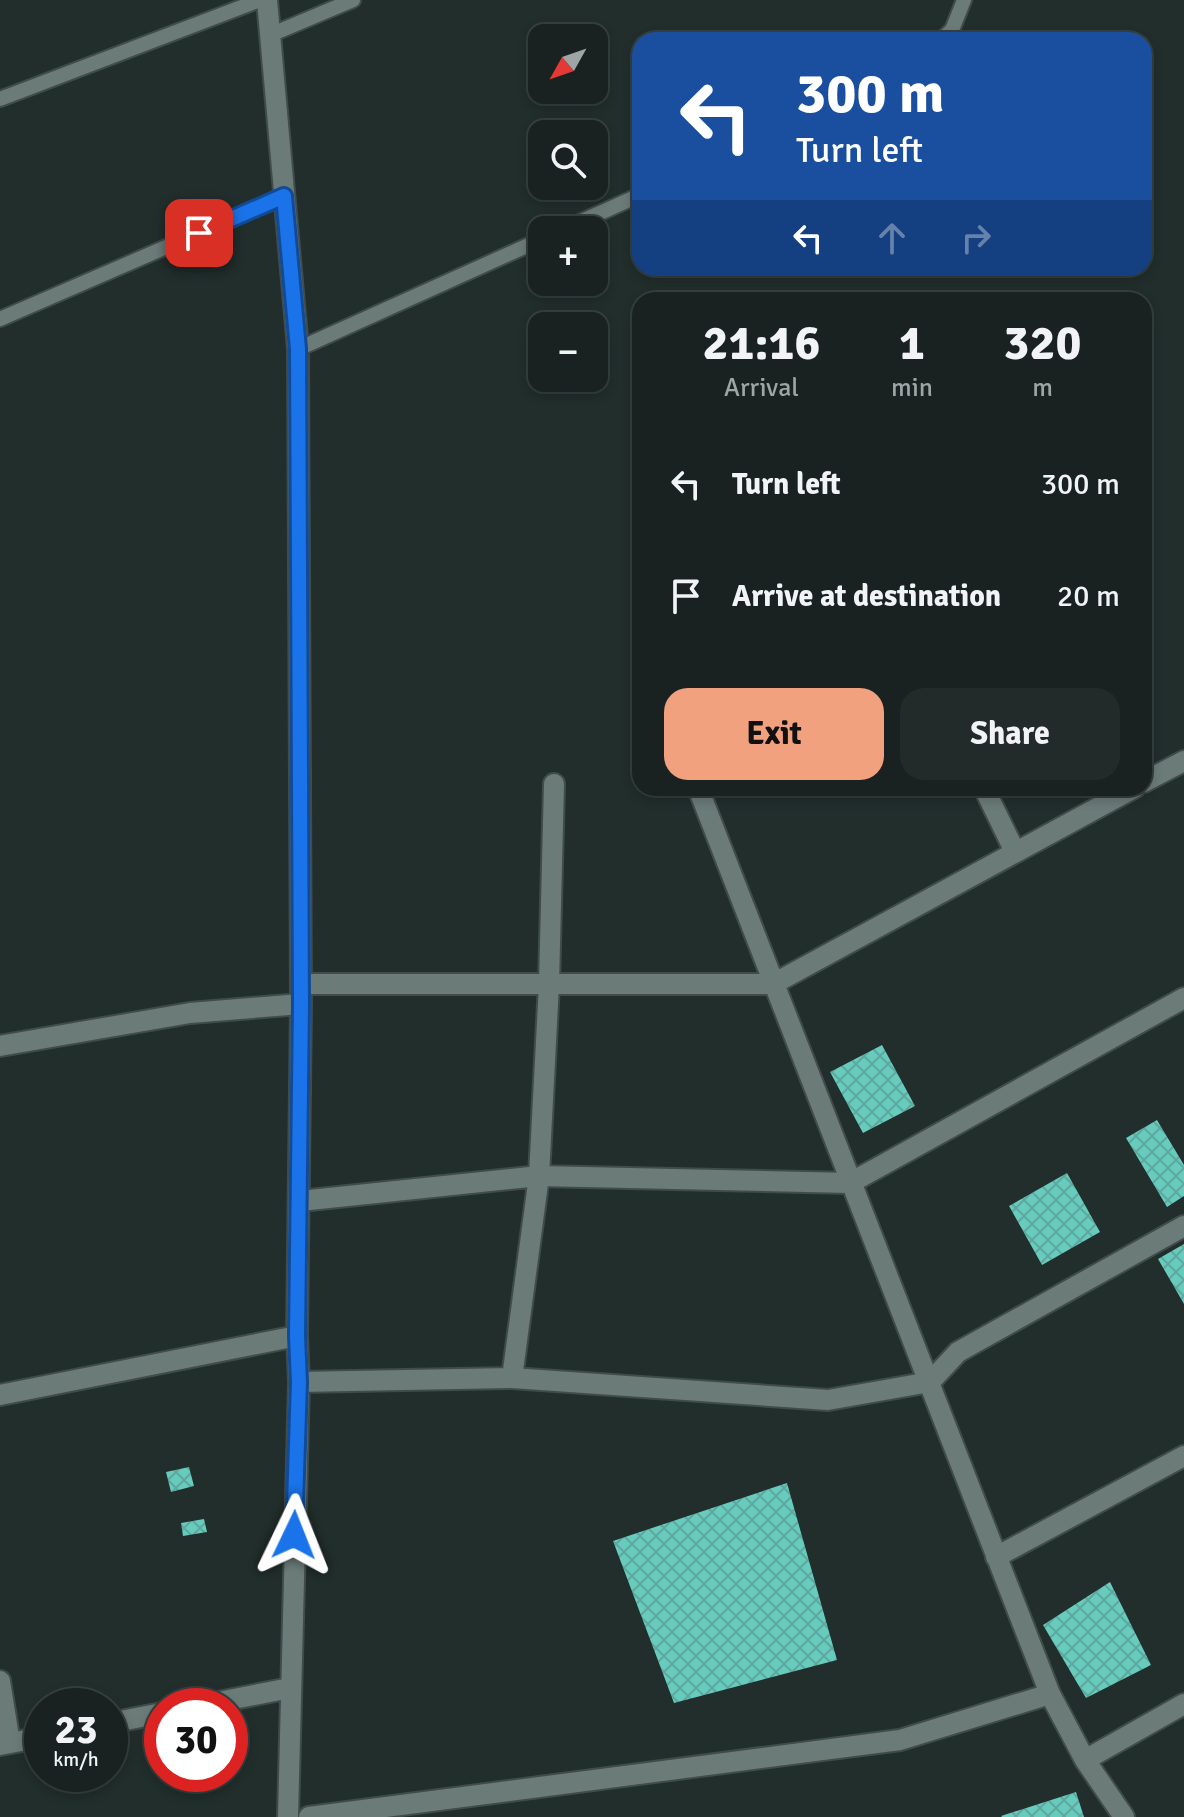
<!DOCTYPE html>
<meta charset="utf-8">
<style>
:root{--surface:#192221;--page:#222a2a;--text:#f1f3f6;--muted:#9fa4a5;--line:#373f3f;--accent:#f1a17e}
body{margin:0;font-family:Signika,sans-serif;background:var(--page);color:var(--text);height:100vh;display:flex;flex-direction:column;font-size:30px;white-space:nowrap}
*{box-sizing:border-box;margin:0}
p{font-size:26px;color:var(--muted)}
.icon{flex:none;width:44px;height:44px;fill:none;stroke:currentColor;stroke-width:2;stroke-linecap:round;stroke-linejoin:round}
.map{position:relative;flex:1;overflow:hidden}
.side{position:absolute;left:632px;top:292px;width:520px;height:504px;display:flex;flex-direction:column;background:var(--surface);border-radius:24px;box-shadow:0 4px 12px #0003,0 0 0 2px var(--line)}
.side>*{flex:none}
.banner{position:absolute;left:632px;top:32px;width:520px;height:244px;border-radius:24px;box-shadow:0 4px 12px #0003,0 0 0 2px var(--line);background:#1a4fa0;color:#fff;overflow:hidden}
.needle{width:52px;rotate:230deg}
.fabs{position:absolute;left:528px;top:24px;display:grid;gap:16px}
.fabs a{display:grid;place-items:center;width:80px;height:80px;border-radius:16px;background:var(--surface);box-shadow:0 4px 12px #0003,0 0 0 2px var(--line);font-size:40px}
.speed{position:absolute;left:24px;top:1688px;display:flex;gap:16px;font-size:40px;font-weight:700;text-align:center}
.speed>*{display:grid;place-content:center;width:104px;height:104px;border-radius:50%;background:var(--surface);box-shadow:0 4px 12px #0003,0 0 0 2px var(--line);line-height:1}
.speed small{font-size:20px;font-weight:400}
.speed .limit{border:12px solid #d22;background:#fff;color:#111}
.pin{position:absolute;display:grid;place-items:center;width:68px;height:68px;color:#fff;margin:-34px;border-radius:16px;box-shadow:0 4px 12px #0006}
.me{position:absolute;width:88px;margin:-44px;rotate:2deg;stroke-linejoin:round;filter:drop-shadow(0 0 6px #0008)}
.turn{display:flex;align-items:center;gap:28px;height:168px;padding:0 32px;font-size:36px}
.turn .icon{width:104px;height:104px;stroke-width:2.5}
.turn b{display:block;font-size:56px;line-height:68px}
.lanes{display:flex;align-items:center;height:76px;padding:0 32px;background:#0003;justify-content:center;gap:40px;direction:ltr}
.lanes .off{opacity:.35}
.eta{display:flex;justify-content:space-evenly;align-items:center;height:136px;text-align:center}
.eta b{font-size:48px;font-weight:700;line-height:56px}
.action{display:flex;gap:16px;margin-top:auto;padding:16px 32px}
.action a{flex:1;height:92px;border-radius:24px;background:var(--accent);color:#111;font-size:32px;font-weight:700;line-height:92px;text-align:center}
.action a+a{background:var(--page);color:var(--text)}
ul{padding:0;list-style:none}
li{display:flex;align-items:center;gap:24px;height:112px;padding:0 32px}
li div{flex:1}
li b{display:block;font-size:30px}
li em{font-style:normal}
.map>svg:first-child{display:block}
.building{fill:url(#building-cross-hatch)}
.lines{fill:none;stroke-linecap:round;stroke-linejoin:round}
.service-casing{stroke:#404b4a;stroke-width:18}
.minor-casing{stroke:#404b4a;stroke-width:24}
.service{stroke:#6b7b78;stroke-width:14}
.minor{stroke:#6b7b78;stroke-width:20}
.route-casing{stroke:#114b97;stroke-width:20}
.route{stroke:#1a73e8;stroke-width:14}
</style>
<div class="map">
<svg width="1184" height="1817" viewBox="0 0 1184 1817">
<defs>
<pattern id="building-cross-hatch" width="8" height="8" patternUnits="userSpaceOnUse" patternTransform="scale(2)"><rect width="8" height="8" fill="#67cbbd"/><path d="M0 0l8 8M0 8l8-8" fill="none" stroke="#5ea99e"/></pattern>
</defs>
<rect width="100%" height="100%" fill="#212e2c"/>
<path class="building" d="M 882,1045 L 915,1106 L 863,1133 L 830,1072 Z
M 1157,1120 L 1184,1165 L 1184,1196 L 1167,1207 L 1126,1138 Z
M 1067,1173 L 1100,1232 L 1042,1265 L 1009,1206 Z
M 1184,1244 L 1184,1304 L 1158,1259 Z
M 189,1467 L 194,1486 L 171,1492 L 166,1472 Z
M 787,1483 L 837,1660 L 674,1703 L 613,1541 Z
M 204,1519 L 207,1532 L 183,1536 L 181,1523 Z
M 1110,1582 L 1151,1665 L 1086,1698 L 1043,1625 Z
M 1076,1792 L 1084,1817 L 1002,1817 L 1001,1816 Z"/>
<g class="lines">
<defs>
<path id="service" d="M 270,35 L 353,0
M 941,40 L 952,30 L 964,0
M 0,99 L 260,0
M 562,230 L 640,195
M 0,319 L 284,196
M 298,349 L 542,239"/>
<path id="minor" d="M 267,0 L 298,349 L 301,1004 L 297,1336 L 299,1382 L 288,1817
M 1144,782 L 1184,761
M 984,788 L 1015,852
M 700,793 L 1050,1694 L 1085,1760 L 1124,1817
M 301,984 L 773,984 L 1134,788
M 0,1046 L 190,1013 L 301,1004
M 300,1201 L 539,1176 L 850,1183 L 1184,998
M 512,1378 L 539,1176 L 549,984 L 554,784
M 299,1382 L 512,1378 L 828,1400 L 930,1382 L 958,1352 L 1184,1226
M 0,1395 L 297,1336
M 996,1557 L 1184,1456
M 0,1681 L 10,1743
M 198,1706 L 290,1688
M 110,1723 L 162,1713
M 0,1745 L 42,1737
M 1085,1760 L 1184,1704
M 309,1817 L 900,1740 L 1050,1694"/>
</defs>
<use href="#service" class="service-casing"/>
<use href="#minor" class="minor-casing"/>
<use href="#service" class="service"/>
<use href="#minor" class="minor"/>
</g>
<g class="lines">
<defs>
<path id="route" d="M 199,233 L 284,196 L 298,349 L 301,1004 L 297,1336 L 299,1382 L 294,1535"/>
</defs>
<use href="#route" class="route-casing"/>
<use href="#route" class="route"/>
</g>
</svg>
<div class="fabs">
<a><svg class="needle" viewBox="-14 -14 28 28"><path d="M0-13l5 13h-10z" fill="#e53935"/><path d="M0 13l5-13h-10z" fill="#9fa4a5"/></svg></a>
<a><svg class="icon" aria-label="search" viewBox="0 0 24 24"><circle cx="10" cy="10" r="6"/><path d="M15 15l6 6"/></svg></a>
<a>+</a>
<a>−</a>
</div>
<div class="speed"><div>23<small>km/h</small></div><div class="limit">30</div></div>
<div class="pin" style="left:199px;top:233px;background:#d93025"><svg class="icon" aria-label="arrive" viewBox="0 0 24 24"><path d="M6 21V4h12l-3 4 3 4H6"/></svg></div>
<svg class="me" style="left:294px;top:1535px" viewBox="-20 -20 40 40"><path d="M0-17L14 15 0 8-14 15z" fill="#1a73e8" stroke="#fff" stroke-width="4"/></svg>
<div class="banner">
<div class="turn"><svg class="icon" aria-label="left" viewBox="0 0 24 24"><path d="M17 20v-9H6M10 6l-5 5 5 5"/></svg><div><b>300 m</b>Turn left</div></div>
<div class="lanes"><svg class="icon" aria-label="left" viewBox="0 0 24 24"><path d="M17 20v-9H6M10 6l-5 5 5 5"/></svg><svg class="icon off" aria-label="ahead" viewBox="0 0 24 24"><path d="M12 20V5M6 11l6-6 6 6"/></svg><svg class="icon off" aria-label="right" viewBox="0 0 24 24"><path d="M7 20v-9h11M14 6l5 5-5 5"/></svg></div>
</div>
<section class="side">
<div class="eta">
<div><b>21:16</b><p>Arrival</p></div>
<div><b>1</b><p>min</p></div>
<div><b>320</b><p>m</p></div>
</div>
<ul>
<li><svg class="icon" aria-label="left" viewBox="0 0 24 24"><path d="M17 20v-9H6M10 6l-5 5 5 5"/></svg><div><b>Turn left</b></div><em>300 m</em></li>
<li><svg class="icon" aria-label="arrive" viewBox="0 0 24 24"><path d="M6 21V4h12l-3 4 3 4H6"/></svg><div><b>Arrive at destination</b></div><em>20 m</em></li>
</ul>
<div class="action"><a>Exit</a><a>Share</a></div>
</section>
</div>
